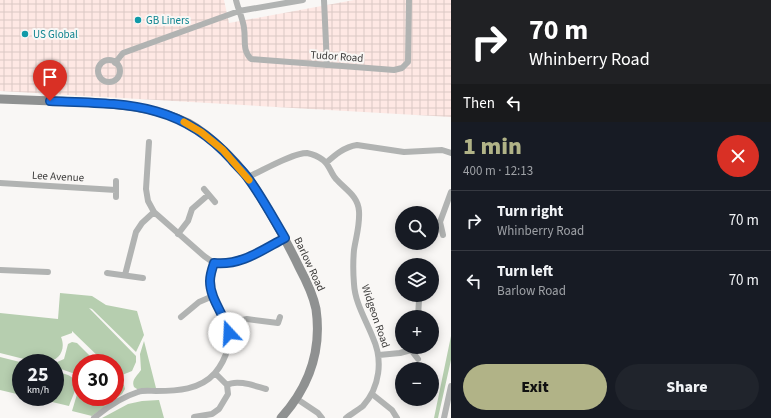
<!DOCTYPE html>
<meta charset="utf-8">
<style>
:root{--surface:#171b24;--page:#20242c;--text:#f1f3f6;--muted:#9ea1a6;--line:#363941;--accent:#b1b387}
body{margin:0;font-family:"Source Sans 3",sans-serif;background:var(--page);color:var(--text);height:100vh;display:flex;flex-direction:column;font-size:15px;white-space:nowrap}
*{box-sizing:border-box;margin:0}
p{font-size:13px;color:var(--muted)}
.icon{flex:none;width:22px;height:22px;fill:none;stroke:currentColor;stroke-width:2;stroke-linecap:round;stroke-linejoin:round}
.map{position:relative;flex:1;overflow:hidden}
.side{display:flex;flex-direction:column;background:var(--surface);width:320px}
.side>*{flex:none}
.guide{background:#202124;color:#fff;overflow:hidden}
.tools{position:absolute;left:395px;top:206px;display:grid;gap:8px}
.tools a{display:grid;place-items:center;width:44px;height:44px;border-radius:50%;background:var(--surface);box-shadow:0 2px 10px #0003;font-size:20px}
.speed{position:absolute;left:12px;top:354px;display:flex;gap:8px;font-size:20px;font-weight:700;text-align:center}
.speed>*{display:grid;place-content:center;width:52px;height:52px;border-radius:50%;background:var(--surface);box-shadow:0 2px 10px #0003;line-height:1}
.speed small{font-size:10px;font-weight:400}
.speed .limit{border:6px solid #d22;background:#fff;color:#111}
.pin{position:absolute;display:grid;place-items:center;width:34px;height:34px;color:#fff;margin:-41px -17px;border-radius:50% 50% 50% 0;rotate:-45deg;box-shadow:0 0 4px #0007}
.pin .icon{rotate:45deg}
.me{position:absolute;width:44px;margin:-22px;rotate:340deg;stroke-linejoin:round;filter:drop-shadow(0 0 3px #0008)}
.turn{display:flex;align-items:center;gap:14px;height:84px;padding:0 12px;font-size:18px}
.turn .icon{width:52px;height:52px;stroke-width:2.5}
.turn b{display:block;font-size:28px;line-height:34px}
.then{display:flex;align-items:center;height:38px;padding:0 12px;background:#0003;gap:8px;font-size:15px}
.round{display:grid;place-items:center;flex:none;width:42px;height:42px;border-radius:21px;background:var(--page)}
.head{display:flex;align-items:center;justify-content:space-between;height:68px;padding:0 12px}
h1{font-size:24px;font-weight:800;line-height:30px;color:var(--accent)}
.primary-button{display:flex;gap:8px;margin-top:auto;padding:8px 12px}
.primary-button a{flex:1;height:46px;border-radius:24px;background:var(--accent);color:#111;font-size:16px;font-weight:800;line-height:46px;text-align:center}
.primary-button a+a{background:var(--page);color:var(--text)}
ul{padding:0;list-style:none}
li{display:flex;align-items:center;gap:12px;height:60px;padding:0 12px;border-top:1px solid var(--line)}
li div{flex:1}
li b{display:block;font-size:15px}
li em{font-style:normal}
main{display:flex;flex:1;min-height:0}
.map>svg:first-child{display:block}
.industrial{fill:url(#industrial-grid)}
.green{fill:#b6ceaf}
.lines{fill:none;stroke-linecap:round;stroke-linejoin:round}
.street{stroke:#b1b3b2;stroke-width:6}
.secondary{stroke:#8f9191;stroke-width:9}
.route-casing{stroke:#114b97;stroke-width:10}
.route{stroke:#1a73e8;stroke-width:7}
.slow{stroke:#f59e0b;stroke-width:7}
.culture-dot{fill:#0f9aa8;stroke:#f9f7f5;stroke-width:1.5}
.labels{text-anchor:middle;stroke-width:4;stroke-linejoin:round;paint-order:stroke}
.culture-label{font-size:11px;fill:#0d838f;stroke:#f9f7f5;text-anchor:start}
.street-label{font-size:11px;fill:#3a3938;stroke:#f9f7f5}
</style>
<main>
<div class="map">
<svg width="451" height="418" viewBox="0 0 451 418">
<defs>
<pattern id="industrial-grid" width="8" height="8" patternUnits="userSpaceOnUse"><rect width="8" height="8" fill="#fee8e4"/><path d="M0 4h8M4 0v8" fill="none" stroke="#dac8c4"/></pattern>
</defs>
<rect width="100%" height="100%" fill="#f9f7f5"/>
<path class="industrial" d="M 0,0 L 224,0 L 229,23 L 354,0 L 451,0 L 451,117 L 0,91 Z"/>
<path class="green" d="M 60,293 L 92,296 L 106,305 L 137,311 L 144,335 L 136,352 L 92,309 L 89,308 L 136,356 L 136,362 L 132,371 L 122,375 L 116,373 L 115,363 L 105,363 L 72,331 L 72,333 L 61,337 C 67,351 57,364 42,361 L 40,363 L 0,353 L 0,313 L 58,319 Z
M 451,336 L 451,360 L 438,418 L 434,418 Z
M 144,341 L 156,388 L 137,389 L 134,387 C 131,380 137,376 141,370 L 140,354 Z
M 72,342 L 77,343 L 97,363 L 81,363 L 81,376 L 55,367 L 55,363 L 64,359 L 68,344 Z
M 0,357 L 24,363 L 21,363 L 21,395 L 0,390 Z
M 55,371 C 83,378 78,383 69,406 L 31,397 L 55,397 Z
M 81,381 L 81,397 L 115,397 L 115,381 L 124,385 L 125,389 L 122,394 L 92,416 L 72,411 Z
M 159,400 L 164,418 L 102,418 L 128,404 L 142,401 Z"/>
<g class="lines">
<path class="street" d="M 236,0 C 238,9 243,19 244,28 C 246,40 242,50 251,59 L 394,70 L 402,68 L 408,62 L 409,0
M 324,0 L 327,65
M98 71a11 11 0 1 1 22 0a11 11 0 1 1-22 0Z
M 115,63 L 123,53 L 239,11 L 303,0
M 149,142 L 146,189 L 148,201 L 154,212 L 204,256 L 214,263 L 224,264 L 235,263 L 247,258 L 285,238
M 326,163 C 335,155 344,147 357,145 L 404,152 L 442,150 L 451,153
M 248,177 C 262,171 292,153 307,153 C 312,154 319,157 323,160 C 330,165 331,175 337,180 C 346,190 358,196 359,211 C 360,225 356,237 354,250 C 353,261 353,272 354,284 C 355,303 366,320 373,338 C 383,360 380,387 363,406 C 358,410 351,414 346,418
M 0,183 L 116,190
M 204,189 L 215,202
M 116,197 L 116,181
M 440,222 L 443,235
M 400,226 L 402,226
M 432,226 L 440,222 L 451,192
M 178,234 L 188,221 L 192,209 L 208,195
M 0,270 L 48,272
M 107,273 L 143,278
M 125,275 L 136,232 L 142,223 L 154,212
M 181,317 L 199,302 L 213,296
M 418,317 L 419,300
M 227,324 L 247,319 L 278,323 L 280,317
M 411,350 L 418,359
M 379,355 L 400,353 L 411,350 L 413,347
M 227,385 C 237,379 255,386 266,389
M 372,394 L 392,410 L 397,418
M 297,399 L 318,413 L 322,418
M 194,417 L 212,414 L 219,409 L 228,394 L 227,385 L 215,373
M 94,418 C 106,408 122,397 138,392 C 143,390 150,391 156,391 C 177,391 200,390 215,373 C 226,360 234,338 226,322 C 220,310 211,297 210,283 C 209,276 212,269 214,263
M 444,418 L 451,386"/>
<path class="secondary" d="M 0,99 C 26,100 52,101 79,102 C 116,104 153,106 188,123 C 208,134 235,159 248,178 C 256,188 262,200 269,211 C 280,230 290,248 299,267 C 306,280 313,294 316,309 C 322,351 309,387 281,418"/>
</g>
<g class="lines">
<defs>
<path id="route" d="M 50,101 C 123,104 180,101 232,160 C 237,166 244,172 248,178 C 262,197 273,218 285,238 C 262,250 241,266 214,263 C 212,269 210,275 210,281 C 210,300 225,315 229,333"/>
</defs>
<use href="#route" class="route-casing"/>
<use href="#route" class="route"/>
<path class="slow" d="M 184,122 L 201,132 L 223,150 L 249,180"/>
</g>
<g class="culture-dot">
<circle cx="138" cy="20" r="4"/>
<circle cx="25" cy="34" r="4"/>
</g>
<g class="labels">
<g class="culture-label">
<text x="146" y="24">GB Liners</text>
<text x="33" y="38">US Global</text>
</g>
<g class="street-label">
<text transform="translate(337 56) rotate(4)" y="4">Tudor Road</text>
<text transform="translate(58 176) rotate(3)" y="4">Lee Avenue</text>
<text transform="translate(310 264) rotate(65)" y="4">Barlow Road</text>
<text transform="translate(376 316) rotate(71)" y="4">Widgeon Road</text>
</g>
</g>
</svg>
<div class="tools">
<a><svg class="icon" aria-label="search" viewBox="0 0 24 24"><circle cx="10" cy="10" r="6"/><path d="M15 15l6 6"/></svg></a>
<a><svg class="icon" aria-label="layers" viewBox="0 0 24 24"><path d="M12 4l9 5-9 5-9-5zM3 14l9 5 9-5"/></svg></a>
<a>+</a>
<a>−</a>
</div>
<div class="speed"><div>25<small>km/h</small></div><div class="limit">30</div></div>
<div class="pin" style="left:50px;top:101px;background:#d93025"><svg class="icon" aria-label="arrive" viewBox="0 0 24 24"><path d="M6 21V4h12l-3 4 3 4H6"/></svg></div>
<svg class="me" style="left:229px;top:333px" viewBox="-20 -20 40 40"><circle r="19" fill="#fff"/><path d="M0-13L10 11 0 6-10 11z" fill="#1a73e8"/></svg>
</div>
<section class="side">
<div class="guide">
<div class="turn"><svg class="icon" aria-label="right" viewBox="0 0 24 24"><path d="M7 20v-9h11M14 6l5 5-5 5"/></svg><div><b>70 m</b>Whinberry Road</div></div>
<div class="then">Then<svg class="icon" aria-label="left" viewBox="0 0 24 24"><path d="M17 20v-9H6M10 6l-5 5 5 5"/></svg></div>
</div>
<div class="head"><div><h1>1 min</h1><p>400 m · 12:13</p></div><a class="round" style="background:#d93025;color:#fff"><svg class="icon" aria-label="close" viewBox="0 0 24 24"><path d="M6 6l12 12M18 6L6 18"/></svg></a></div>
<ul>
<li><svg class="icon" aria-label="right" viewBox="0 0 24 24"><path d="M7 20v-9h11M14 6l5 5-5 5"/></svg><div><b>Turn right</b><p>Whinberry Road</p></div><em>70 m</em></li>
<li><svg class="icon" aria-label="left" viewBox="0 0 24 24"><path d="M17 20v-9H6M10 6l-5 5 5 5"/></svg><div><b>Turn left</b><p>Barlow Road</p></div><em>70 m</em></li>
</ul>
<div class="primary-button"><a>Exit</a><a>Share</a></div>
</section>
</main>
